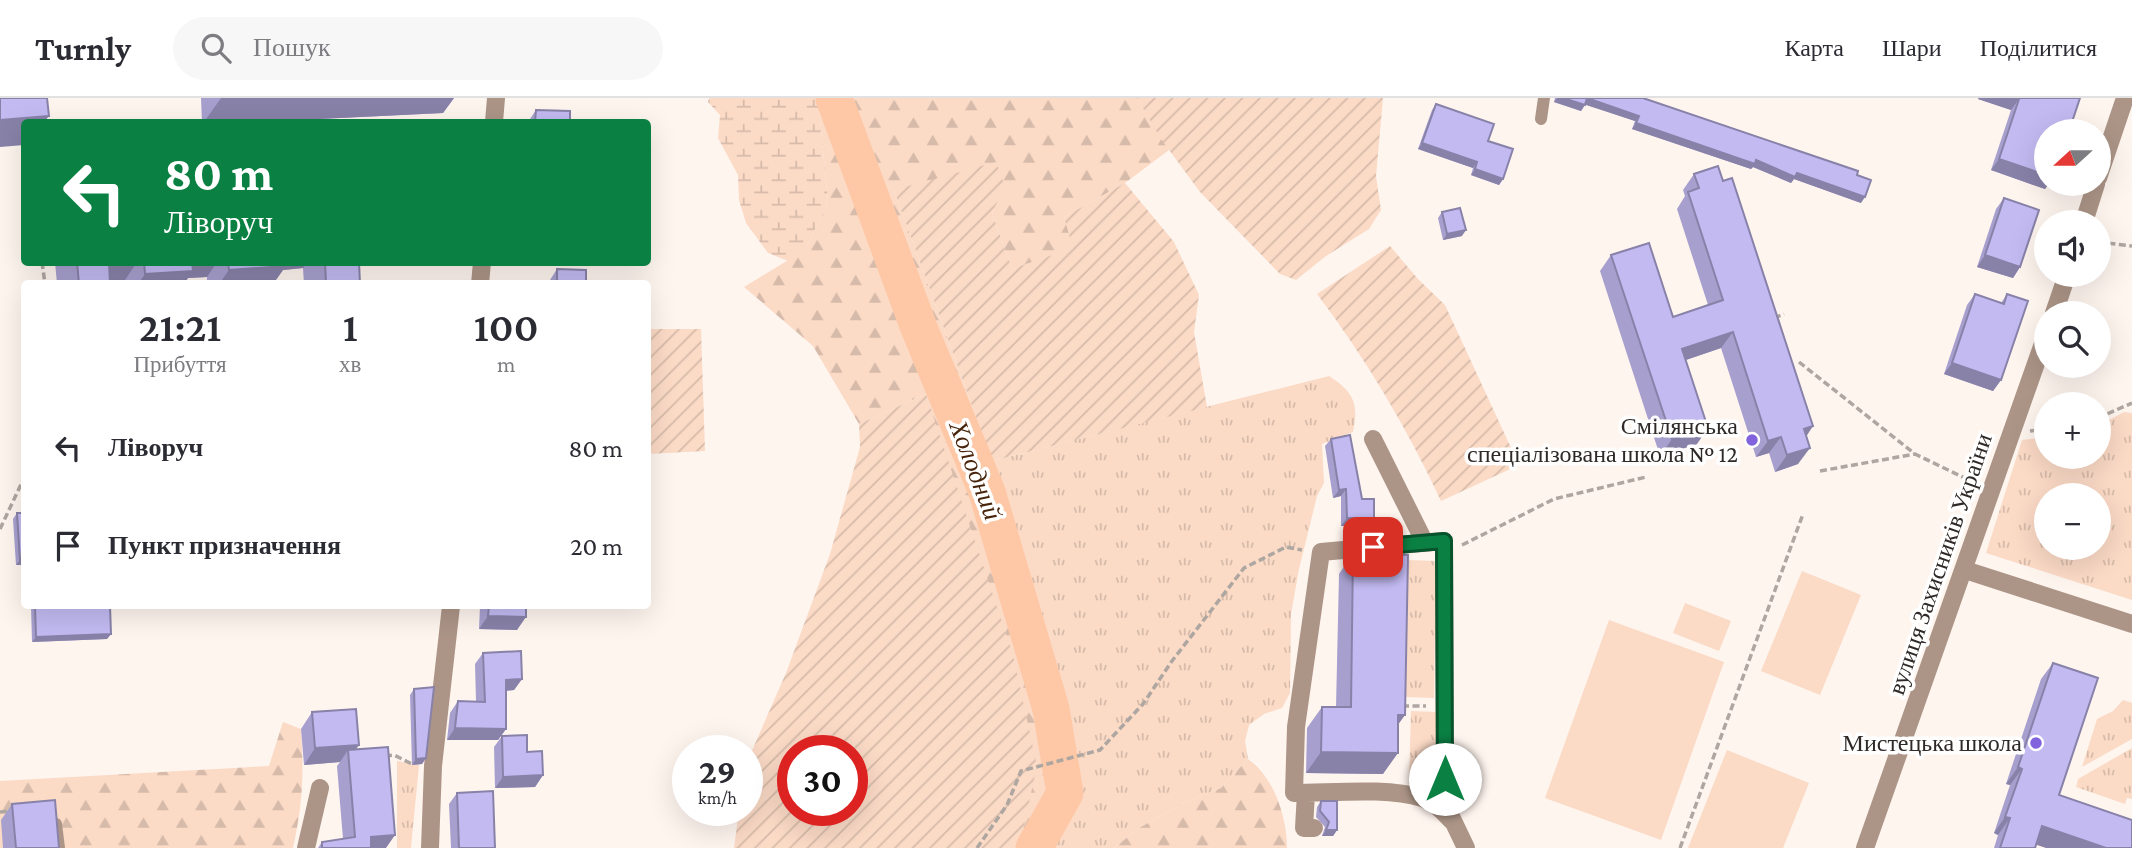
<!DOCTYPE html>
<html lang="uk">
<meta charset="utf-8">
<style>
:root{--surface:#fff;--page:#f7f7f7;--text:#2b2b33;--muted:#7c7c81;--line:#e1e1e2}
body{margin:0;font-family:"Crimson Pro",serif;background:var(--page);color:var(--text);height:100vh;display:flex;flex-direction:column;font-size:26px;white-space:nowrap}
*{box-sizing:border-box;margin:0}
p{font-size:23px;color:var(--muted)}
.icon{flex:none;width:38px;height:38px;fill:none;stroke:currentColor;stroke-width:2;stroke-linecap:round;stroke-linejoin:round}
.map{position:relative;flex:1;overflow:hidden}
.panel{position:absolute;left:21px;top:182px;width:630px;height:329px;display:flex;flex-direction:column;background:var(--surface);border-radius:7px;box-shadow:0 7px 28px #0002}
.panel>*{flex:none}
.hud{position:absolute;left:21px;top:21px;width:630px;height:147px;border-radius:7px;box-shadow:0 7px 28px #0002;background:#0b8043;color:#fff;overflow:hidden}
.needle{width:46px;rotate:249deg}
.buttons{position:absolute;left:2034px;top:21px;display:grid;gap:14px}
.buttons a{display:grid;place-items:center;width:77px;height:77px;border-radius:50%;background:var(--surface);box-shadow:0 7px 28px #0002;font-size:35px}
.speed{position:absolute;left:672px;top:637px;display:flex;gap:14px;font-size:35px;font-weight:700;text-align:center}
.speed>*{display:grid;place-content:center;width:91px;height:91px;border-radius:50%;background:var(--surface);box-shadow:0 7px 28px #0002;line-height:1}
.speed small{font-size:18px;font-weight:400}
.speed .limit{border:10px solid #d22;background:#fff;color:#111}
.pin{position:absolute;display:grid;place-items:center;width:60px;height:60px;color:#fff;margin:-30px;border-radius:14px;box-shadow:0 4px 10px #0006}
.me{position:absolute;width:77px;margin:-38px;rotate:0deg;stroke-linejoin:round;filter:drop-shadow(0 0 5px #0008)}
.turn{display:flex;align-items:center;gap:24px;height:147px;padding:0 28px;font-size:32px}
.turn .icon{width:91px;height:91px;stroke-width:2.5}
.turn b{display:block;font-size:49px;line-height:60px}
.eta{display:flex;justify-content:space-evenly;align-items:center;height:119px;text-align:center}
.eta b{font-size:42px;font-weight:600;line-height:49px}
ul{padding:0;list-style:none}
li{display:flex;align-items:center;gap:21px;height:98px;padding:0 28px}
li div{flex:1}
li b{display:block;font-size:26px}
li em{font-style:normal}
header{display:flex;align-items:center;gap:42px;box-sizing:border-box;height:98px;padding:0 35px;background:var(--surface);border-bottom:2px solid var(--line)}
header strong{font-size:33px}
nav{display:flex;gap:38px;margin-inline-start:auto;font-size:24px}
.search{width:490px;height:63px;background:var(--page);display:flex;align-items:center;gap:18px;box-sizing:border-box;padding:0 24px;border-radius:38px;color:var(--muted);font-size:26px}
.map>svg:first-child{display:block}
.grass{fill:url(#grass-tufts);fill-rule:evenodd}
.forest{fill:url(#forest-firs)}
.wetland{fill:url(#wetland-marsh)}
.garden{fill:url(#garden-furrows);fill-rule:evenodd}
.pitch{fill:#fbdac6}
.lines{fill:none;stroke-linecap:round;stroke-linejoin:round}
.river{stroke:#fec8a6;stroke-width:37}
.path{stroke:#aea6a1;stroke-width:3.5;stroke-dasharray:7 3.5;stroke-linecap:butt}
.service{stroke:#ac9587;stroke-width:12}
.minor{stroke:#ac9587;stroke-width:18}
.wall{fill:#a7a0cf}
.shaded-wall{fill:#8882a9}
.building{fill:#c2baf1;stroke:#8882a9;stroke-width:2}
.route-casing{stroke:#07532c;stroke-width:18}
.route{stroke:#0b8043;stroke-width:12}
.poi-dot{fill:#8263de;stroke:#fff;stroke-width:2.5}
.labels{text-anchor:middle;stroke-width:7;stroke-linejoin:round;paint-order:stroke}
.poi-label{font-size:24px;fill:#2f2a28;stroke:#fff;text-anchor:end}
.street-label{font-size:24px;fill:#2f2a28;stroke:#fff}
.water-label{font-size:26px;font-style:italic;fill:#48250c;stroke:#fff}
</style>
<header>
<strong>Turnly</strong>
<div class="search"><svg class="icon" aria-label="search" viewBox="0 0 24 24"><circle cx="10" cy="10" r="6"/><path d="M15 15l6 6"/></svg>Пошук</div>
<nav><a>Карта</a><a>Шари</a><a>Поділитися</a></nav>
</header>
<div class="map">
<svg width="2132" height="750" viewBox="0 0 2132 750">
<defs>
<pattern id="grass-tufts" width="24" height="20" patternUnits="userSpaceOnUse" patternTransform="scale(1.75)"><rect width="24" height="20" fill="#fbdac6"/><path d="M3 7l-1-3M5 7V3M7 7l1-3M15 17l-1-3M17 17v-4M19 17l1-3" fill="none" stroke="#d7bbaa"/></pattern>
<pattern id="forest-firs" width="22" height="20" patternUnits="userSpaceOnUse" patternTransform="scale(1.75)"><rect width="22" height="20" fill="#fbdac6"/><path d="M5 1l3.5 6h-7zM16 11l3.5 6h-7z" fill="#d7bbaa"/></pattern>
<pattern id="wetland-marsh" width="20" height="14" patternUnits="userSpaceOnUse" patternTransform="scale(1.75)"><rect width="20" height="14" fill="#fbdac6"/><path d="M1 5h8M5 5V1M11 12h8M15 12V8" fill="none" stroke="#d7bbaa"/></pattern>
<pattern id="garden-furrows" width="10" height="10" patternUnits="userSpaceOnUse" patternTransform="scale(1.75)"><rect width="10" height="10" fill="#fbdac6"/><path d="M-1 1l2-2M0 10L10 0M9 11l2-2" fill="none" stroke="#d7bbaa"/></pattern>
</defs>
<rect width="100%" height="100%" fill="#fff5ef"/>
<path class="grass" d="M 1329,278 C 1354,294 1359,306 1353,334 L 1322,346 L 1324,385 L 1317,398 L 1299,471 L 1291,516 L 1290,595 L 1282,610 L 1264,616 L 1249,627 L 1245,643 L 1248,661 L 1221,690 L 1186,704 L 1139,730 L 1114,750 L 1034,750 L 1059,670 L 1051,611 L 987,394 L 976,367 Z
M 2124,314 L 2132,315 L 2132,502 L 1986,455 L 2022,342 L 2046,339 L 2046,359 L 2098,359 L 2098,328 ZM 2046,397 L 2098,397 L 2098,450 L 2046,450 Z
M 1407,462 L 1436,463 L 1434,600 L 1406,599 Z
M 2123,602 L 2132,605 L 2132,641 L 2082,669 L 2097,621 L 2113,613 Z
M 1411,613 L 1437,614 L 1436,684 L 1409,684 Z
M 2132,650 L 2132,701 L 2127,700 L 2125,706 L 2076,689 L 2078,681 Z
M 397,663 L 419,667 L 411,750 L 397,750 Z"/>
<path class="forest" d="M 818,0 L 1137,0 L 1169,52 L 1125,85 L 1064,119 L 1074,150 L 1012,171 L 992,115 L 1004,88 L 894,92 L 992,363 L 976,368 L 987,394 L 1051,611 L 1065,695 L 1034,750 L 1019,750 L 1022,732 L 926,296 L 859,326 L 813,248 L 744,189 L 805,152 L 828,104 Z
M 283,624 L 301,631 C 304,676 303,705 293,750 L 0,750 L 0,683 L 269,668 Z
M 1248,661 C 1274,679 1287,719 1287,750 L 1114,750 L 1139,730 L 1186,704 L 1221,690 Z"/>
<path class="wetland" d="M 709,0 L 818,0 L 828,104 L 805,152 L 788,163 L 768,155 L 746,125 L 739,102 L 738,77 L 718,40 L 720,17 L 708,4 Z"/>
<path class="garden" d="M 1137,0 L 1383,0 L 1376,78 L 1381,112 L 1369,131 L 1326,158 L 1296,182 L 1280,176 L 1200,94 L 1161,41 Z
M 996,64 L 1005,88 L 992,115 L 1012,171 L 1073,150 L 1064,119 L 1125,85 L 1174,144 L 1199,197 L 1194,234 L 1207,309 L 992,363 L 894,92 Z
M 1390,148 L 1418,181 L 1445,207 L 1519,367 L 1441,403 C 1407,330 1366,261 1317,196 Z
M 648,231 L 701,231 L 705,353 L 648,356 Z
M 926,296 L 1013,557 L 1037,668 L 1019,750 L 734,750 L 739,712 L 747,712 L 747,664 L 786,575 L 830,456 L 860,349 L 859,326 ZM 793,653 L 852,653 L 852,712 L 793,712 Z"/>
<path class="pitch" d="M 1802,473 L 1861,497 L 1820,597 L 1761,573 Z
M 1685,505 L 1731,523 L 1719,553 L 1673,535 Z
M 1609,522 L 1724,564 L 1661,742 L 1545,700 Z
M 1727,652 L 1809,685 L 1783,750 L 1688,750 Z"/>
<g class="lines">
<path class="river" d="M 834,0 L 919,230 L 987,394 L 1051,611 L 1065,695 L 1034,750"/>
<path class="path" d="M 2098,144 L 2132,148
M 42,164 L 45,186
M 1774,220 L 1784,216
M 1799,264 L 1915,356 L 1975,385
M 2098,320 L 2132,305
M 2030,333 L 2046,331
M 1820,373 L 1915,356
M 0,431 L 24,380
M 1462,447 L 1554,401 L 1646,379
M 1402,608 L 1426,608
M 385,658 L 394,657 L 414,667
M 0,714 L 12,713
M 977,750 L 1007,707 L 1021,673 L 1100,652 L 1143,606 L 1172,563 L 1244,470 L 1286,449 L 1302,452
M 1680,750 L 1803,416"/>
<path class="service" d="M 1541,21 L 1544,0
M 56,726 L 59,750"/>
<path class="minor" d="M 494,24 L 496,0
M 2098,80 L 2125,0
M 2084,124 L 2096,86
M 480,186 L 482,164
M 2054,215 L 2067,177
M 1373,341 L 1425,445
M 1965,472 L 2132,526
M 1306,695 L 1304,730 L 1314,730
M 1452,723 C 1443,714 1435,704 1422,700 C 1387,689 1332,695 1294,695 L 1296,629 L 1321,454 L 1444,443 L 1445,706 L 1466,750
M 306,750 L 320,690
M 430,750 L 433,668 L 451,508
M 1865,750 L 2046,237"/>
</g>
<path class="wall" d="M 201,0 L 454,0 L 443,15 L 257,24 L 202,24 Z
M 1555,0 L 1643,0 L 1857,77 L 1861,105 L 1794,81 L 1791,85 L 1753,69 L 1751,71 L 1632,31 L 1635,23 L 1585,6 L 1581,13 L 1554,4 Z
M 1978,0 L 2080,0 L 2045,91 L 1991,72 L 2011,12 L 1978,1 Z
M 1436,6 L 1488,43 L 1503,81 L 1499,87 L 1471,77 L 1473,70 L 1418,51 L 1432,12 Z
M 536,12 L 570,24 L 528,24 Z
M 1694,76 L 1806,339 L 1798,366 L 1775,374 L 1769,355 L 1756,359 L 1721,250 L 1686,262 L 1697,346 L 1660,358 L 1600,173 L 1611,157 L 1673,219 L 1708,207 L 1677,111 L 1685,98 L 1683,92 Z
M 2004,100 L 2020,169 L 2013,180 L 1977,169 L 1996,111 Z
M 1442,114 L 1462,138 L 1443,142 L 1438,120 Z
M 55,164 L 359,164 L 360,186 L 304,186 L 303,170 L 283,172 L 273,186 L 207,186 L 207,179 L 188,180 L 184,186 L 57,186 Z
M 557,171 L 586,186 L 550,186 L 550,182 Z
M 1975,196 L 2001,205 L 2007,196 L 2001,282 L 1993,293 L 1944,276 L 1967,207 Z
M 1331,341 L 1362,401 L 1374,420 L 1369,428 L 1341,428 L 1341,398 L 1333,400 L 1325,348 Z
M 17,415 L 24,467 L 16,467 L 13,421 Z
M 1353,455 L 1398,627 L 1383,676 L 1306,675 L 1307,630 L 1322,609 L 1336,609 L 1339,476 Z
M 31,508 L 110,508 L 111,536 L 107,541 L 32,544 Z
M 480,508 L 526,508 L 517,532 L 479,531 Z
M 483,555 L 522,581 L 514,592 L 506,593 L 506,631 L 498,642 L 447,642 L 450,615 L 458,603 L 476,603 L 475,566 Z
M 2053,565 L 2036,747 L 2035,750 L 1994,750 L 1998,737 L 1994,735 L 2010,687 L 2006,686 L 2041,581 Z
M 414,591 L 426,660 L 422,666 L 412,667 L 410,597 Z
M 312,614 L 356,651 L 386,750 L 318,750 L 322,744 L 343,741 L 337,668 L 340,664 L 304,667 L 301,631 Z
M 502,638 L 527,654 L 543,677 L 535,689 L 495,690 L 494,649 Z
M 457,695 L 495,750 L 451,750 L 449,706 Z
M 1321,703 L 1337,732 L 1333,738 L 1322,738 L 1325,729 L 1316,719 L 1317,709 Z
M 12,706 L 59,750 L 3,750 L 1,722 Z"/>
<path class="shaded-wall" d="M 221,0 L 454,0 L 443,15 L 257,24 L 204,24 Z
M 1557,0 L 1563,0 L 1585,7 L 1581,13 L 1554,4 Z
M 1587,0 L 1639,18 L 1635,23 L 1583,6 Z
M 1979,0 L 2015,0 L 2019,1 L 2011,12 L 1978,1 Z
M 49,18 L 44,24 L 24,24 L 24,47 L 0,49 L 0,22 Z
M 1636,25 L 1797,75 L 1865,99 L 1861,105 L 1794,81 L 1791,85 L 1753,69 L 1751,71 L 1632,31 Z
M 1422,45 L 1477,64 L 1473,70 L 1418,51 Z
M 1999,61 L 2046,77 L 2046,86 L 2049,86 L 2045,91 L 1991,72 Z
M 1475,71 L 1503,81 L 1499,87 L 1471,77 Z
M 1466,132 L 1462,138 L 1443,142 L 1447,136 Z
M 1985,157 L 2020,169 L 2013,180 L 1977,169 Z
M 104,164 L 137,164 L 123,185 L 90,186 Z
M 183,164 L 217,164 L 207,179 L 188,180 L 184,186 L 138,186 L 145,176 Z
M 270,164 L 307,164 L 303,170 L 283,172 L 273,186 L 219,186 L 229,172 Z
M 1733,234 L 1721,250 L 1671,267 L 1682,251 Z
M 1952,265 L 2001,282 L 1993,293 L 1944,276 Z
M 1813,328 L 1802,345 L 1804,331 Z
M 1708,330 L 1697,346 L 1660,358 L 1672,341 Z
M 1781,339 L 1769,355 L 1756,359 L 1768,343 Z
M 1810,350 L 1798,366 L 1775,374 L 1787,357 Z
M 1346,391 L 1341,398 L 1333,400 L 1339,392 Z
M 1347,420 L 1374,420 L 1369,428 L 1341,428 Z
M 24,461 L 24,467 L 16,467 L 20,462 Z
M 488,518 L 526,519 L 517,532 L 479,531 Z
M 111,536 L 107,541 L 32,544 L 36,539 Z
M 522,581 L 514,592 L 499,593 L 506,582 Z
M 1398,617 L 1405,617 L 1390,638 Z
M 455,630 L 506,631 L 498,642 L 447,642 Z
M 359,647 L 349,661 L 348,652 L 340,664 L 304,667 L 315,650 Z
M 1321,654 L 1398,655 L 1383,676 L 1306,675 Z
M 426,660 L 422,666 L 412,667 L 416,661 Z
M 2018,669 L 2022,671 L 2010,687 L 2006,686 Z
M 543,677 L 535,689 L 495,690 L 503,679 Z
M 2005,719 L 2010,720 L 1998,737 L 1994,735 Z
M 2042,728 L 2106,750 L 2046,750 L 2031,745 Z
M 1326,732 L 1337,732 L 1333,738 L 1322,738 Z
M 395,737 L 386,750 L 363,750 L 371,739 Z"/>
<path class="building" d="M 0,0 L 47,0 L 49,18 L 0,22 Z
M 1563,0 L 1587,0 L 1585,7 Z
M 1587,0 L 1643,0 L 1858,73 L 1857,77 L 1871,82 L 1865,99 L 1797,75 L 1795,79 L 1756,62 L 1755,66 L 1636,25 L 1639,18 Z
M 2015,0 L 2080,0 L 2069,33 L 2046,33 L 2046,77 L 1999,61 L 2019,1 Z
M 1436,6 L 1494,26 L 1488,43 L 1513,51 L 1503,81 L 1475,71 L 1477,64 L 1422,45 Z
M 536,12 L 570,13 L 570,24 L 535,24 Z
M 1718,68 L 1723,83 L 1732,80 L 1813,328 L 1804,331 L 1810,350 L 1787,357 L 1781,339 L 1768,343 L 1733,234 L 1682,251 L 1708,330 L 1672,341 L 1611,157 L 1649,145 L 1673,219 L 1723,202 L 1688,94 L 1699,90 L 1694,76 Z
M 2004,100 L 2039,112 L 2020,169 L 1985,157 Z
M 1460,110 L 1466,132 L 1447,136 L 1442,114 Z
M 77,164 L 109,164 L 110,186 L 79,186 Z
M 144,164 L 192,164 L 193,173 L 145,176 Z
M 228,164 L 285,164 L 285,168 L 229,172 Z
M 325,164 L 359,164 L 360,186 L 326,186 Z
M 557,171 L 586,172 L 586,186 L 557,186 Z
M 1975,196 L 2004,206 L 2007,196 L 2028,203 L 2001,282 L 1952,265 Z
M 1350,337 L 1362,401 L 1374,401 L 1374,420 L 1347,420 L 1346,391 L 1339,392 L 1331,341 Z
M 648,393 L 650,452 L 648,452 Z
M 17,415 L 24,415 L 24,461 L 20,462 Z
M 1353,455 L 1408,457 L 1405,617 L 1398,617 L 1398,655 L 1321,654 L 1322,609 L 1351,609 Z
M 35,508 L 110,508 L 111,536 L 36,539 Z
M 489,508 L 526,508 L 526,519 L 488,518 Z
M 521,553 L 522,581 L 506,582 L 506,631 L 455,630 L 458,603 L 485,604 L 483,555 Z
M 2053,565 L 2098,580 L 2059,697 L 2132,722 L 2132,750 L 2106,750 L 2042,728 L 2035,750 L 2000,750 L 2010,720 L 2005,719 L 2022,671 L 2018,669 Z
M 434,589 L 426,660 L 416,661 L 414,591 Z
M 356,611 L 359,647 L 315,650 L 312,614 Z
M 527,637 L 527,654 L 542,653 L 543,677 L 503,679 L 502,638 Z
M 388,649 L 395,737 L 371,739 L 371,750 L 322,750 L 322,744 L 355,739 L 348,652 Z
M 493,693 L 495,750 L 459,750 L 457,695 Z
M 55,702 L 59,750 L 16,750 L 12,706 Z
M 1321,703 L 1337,703 L 1337,732 L 1326,732 L 1329,724 L 1320,713 Z"/>
<g class="lines">
<defs>
<path id="route" d="M 1373,449 L 1444,443 L 1445,681"/>
</defs>
<use href="#route" class="route-casing"/>
<use href="#route" class="route"/>
</g>
<g class="poi-dot">
<circle cx="1752" cy="342" r="7"/>
<circle cx="2036" cy="645" r="7"/>
</g>
<g class="labels">
<g class="poi-label">
<text x="1738" y="336">Смілянська<tspan x="1738" dy="28">спеціалізована школа № 12</tspan></text>
<text x="2022" y="653">Мистецька школа</text>
</g>
<g class="street-label">
<text transform="translate(1940 466) rotate(-71)" y="8">вулиця Захисників України</text>
</g>
<g class="water-label">
<text transform="translate(976 372) rotate(69)" y="9">Холодний</text>
</g>
</g>
</svg>
<div class="buttons">
<a><svg class="needle" viewBox="-14 -14 28 28"><path d="M0-13l5 13h-10z" fill="#e53935"/><path d="M0 13l5-13h-10z" fill="#7c7c81"/></svg></a>
<a><svg class="icon" aria-label="sound" viewBox="0 0 24 24"><path d="M4 9h4l5-4v14l-5-4H4zM17 9q2 3 0 6"/></svg></a>
<a><svg class="icon" aria-label="search" viewBox="0 0 24 24"><circle cx="10" cy="10" r="6"/><path d="M15 15l6 6"/></svg></a>
<a>+</a>
<a>−</a>
</div>
<div class="speed"><div>29<small>km/h</small></div><div class="limit">30</div></div>
<div class="pin" style="left:1373px;top:449px;background:#d93025"><svg class="icon" aria-label="arrive" viewBox="0 0 24 24"><path d="M6 21V4h12l-3 4 3 4H6"/></svg></div>
<svg class="me" style="left:1445px;top:681px" viewBox="-20 -20 40 40"><circle r="19" fill="#fff"/><path d="M0-13L10 11 0 6-10 11z" fill="#0b8043"/></svg>
<div class="hud">
<div class="turn"><svg class="icon" aria-label="left" viewBox="0 0 24 24"><path d="M17 20v-9H6M10 6l-5 5 5 5"/></svg><div><b>80 m</b>Ліворуч</div></div>
</div>
<section class="panel">
<div class="eta">
<div><b>21:21</b><p>Прибуття</p></div>
<div><b>1</b><p>хв</p></div>
<div><b>100</b><p>m</p></div>
</div>
<ul>
<li><svg class="icon" aria-label="left" viewBox="0 0 24 24"><path d="M17 20v-9H6M10 6l-5 5 5 5"/></svg><div><b>Ліворуч</b></div><em>80 m</em></li>
<li><svg class="icon" aria-label="arrive" viewBox="0 0 24 24"><path d="M6 21V4h12l-3 4 3 4H6"/></svg><div><b>Пункт призначення</b></div><em>20 m</em></li>
</ul>
</section>
</div>
